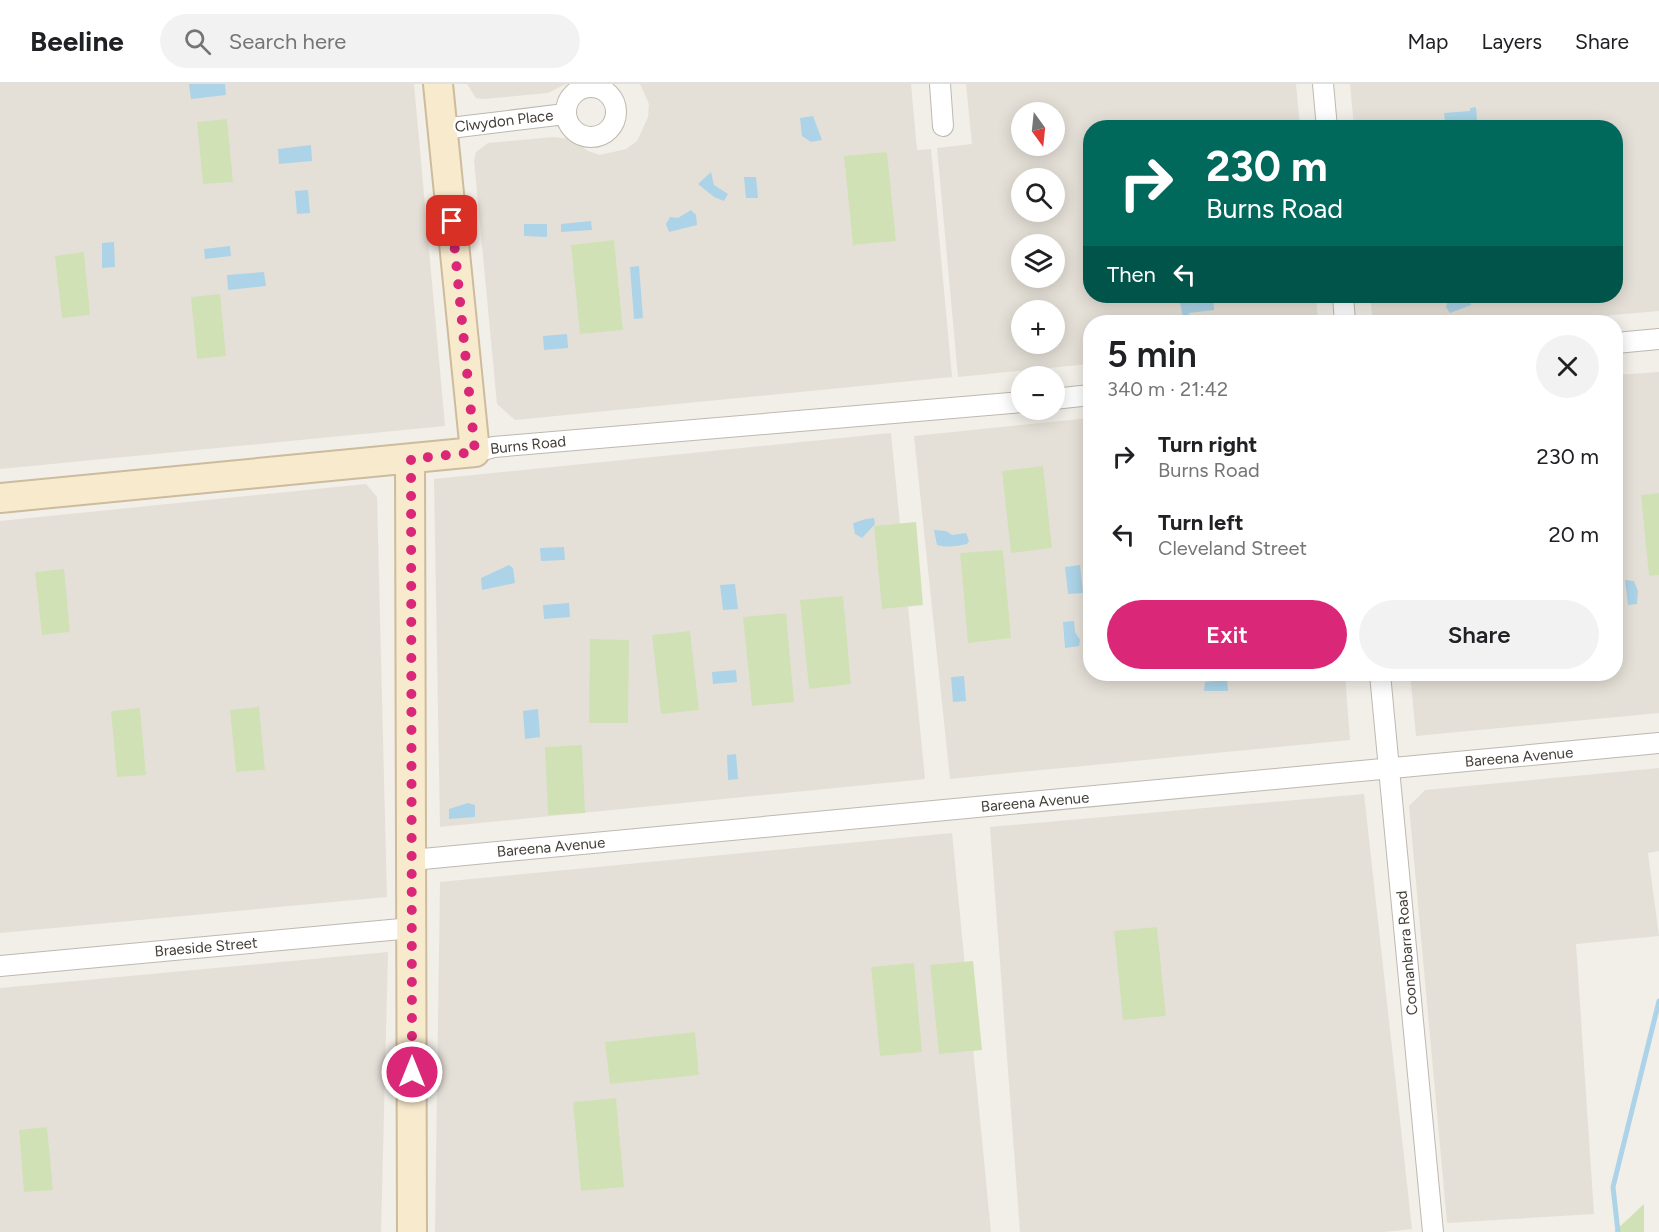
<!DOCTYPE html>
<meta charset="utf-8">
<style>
:root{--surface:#fff;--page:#f2f2f2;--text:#202124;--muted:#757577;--line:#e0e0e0;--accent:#db2777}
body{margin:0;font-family:Figtree,sans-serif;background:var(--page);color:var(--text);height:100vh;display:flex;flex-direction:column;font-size:22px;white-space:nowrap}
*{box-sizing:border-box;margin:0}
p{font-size:20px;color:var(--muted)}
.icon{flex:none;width:33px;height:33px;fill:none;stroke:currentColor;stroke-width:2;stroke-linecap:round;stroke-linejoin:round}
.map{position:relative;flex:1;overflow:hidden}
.panel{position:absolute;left:1083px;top:231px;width:540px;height:366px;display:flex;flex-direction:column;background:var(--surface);border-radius:24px;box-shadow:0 3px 15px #0003}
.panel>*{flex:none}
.guide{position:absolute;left:1083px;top:36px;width:540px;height:183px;border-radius:24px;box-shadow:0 3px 15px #0003;background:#00695c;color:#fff;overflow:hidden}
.needle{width:39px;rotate:165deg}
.controls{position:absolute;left:1011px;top:18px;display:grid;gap:12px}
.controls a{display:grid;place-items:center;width:54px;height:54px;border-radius:50%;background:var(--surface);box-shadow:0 3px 15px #0003;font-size:30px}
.pin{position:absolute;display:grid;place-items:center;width:51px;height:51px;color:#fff;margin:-26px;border-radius:12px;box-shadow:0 3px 9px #0006}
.me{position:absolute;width:66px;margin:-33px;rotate:0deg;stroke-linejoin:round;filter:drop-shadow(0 0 4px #0008)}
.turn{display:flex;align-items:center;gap:21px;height:126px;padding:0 24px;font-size:27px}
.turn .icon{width:78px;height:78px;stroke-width:2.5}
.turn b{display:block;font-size:42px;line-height:51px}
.then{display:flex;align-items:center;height:57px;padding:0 24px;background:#0003;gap:12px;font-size:22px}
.round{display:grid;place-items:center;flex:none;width:63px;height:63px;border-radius:32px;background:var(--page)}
.overview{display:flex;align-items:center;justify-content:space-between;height:102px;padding:0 24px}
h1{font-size:36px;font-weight:600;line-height:45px}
.primary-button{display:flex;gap:12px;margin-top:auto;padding:12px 24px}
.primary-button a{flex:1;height:69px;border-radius:36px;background:var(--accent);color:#fff;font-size:24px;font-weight:600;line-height:69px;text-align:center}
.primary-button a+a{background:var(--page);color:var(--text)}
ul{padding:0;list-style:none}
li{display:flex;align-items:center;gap:18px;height:78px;padding:0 24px}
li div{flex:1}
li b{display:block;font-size:22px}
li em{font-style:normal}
header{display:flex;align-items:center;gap:36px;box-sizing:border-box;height:84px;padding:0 30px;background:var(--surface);border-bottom:2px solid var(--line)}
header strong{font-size:28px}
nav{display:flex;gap:33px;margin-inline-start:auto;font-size:21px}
.search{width:420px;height:54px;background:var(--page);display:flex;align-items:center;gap:15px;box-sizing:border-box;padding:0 21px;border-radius:33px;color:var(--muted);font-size:22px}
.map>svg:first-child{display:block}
.residential{fill:#e5e0d7;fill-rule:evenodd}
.green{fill:#d1e1b6}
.water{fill:#acd3e7}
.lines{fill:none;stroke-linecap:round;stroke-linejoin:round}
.stream{stroke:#acd3e7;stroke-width:5}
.street-casing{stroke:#bfb8af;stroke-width:22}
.secondary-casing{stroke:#ccbc9d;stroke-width:32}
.street{stroke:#fff;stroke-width:20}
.secondary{stroke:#f8eacc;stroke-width:28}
.route{stroke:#db2777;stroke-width:10;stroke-dasharray:0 18}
.labels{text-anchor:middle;stroke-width:5;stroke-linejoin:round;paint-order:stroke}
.street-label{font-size:15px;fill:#443e38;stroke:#fff}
</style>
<header>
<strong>Beeline</strong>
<div class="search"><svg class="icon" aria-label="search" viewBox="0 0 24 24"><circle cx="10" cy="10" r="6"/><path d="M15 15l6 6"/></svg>Search here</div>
<nav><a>Map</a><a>Layers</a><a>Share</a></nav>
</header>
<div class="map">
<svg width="1659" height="1148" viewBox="0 0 1659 1148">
<rect width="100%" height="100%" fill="#f2eee8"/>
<path class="residential" d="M 0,0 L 414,0 L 445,342 L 0,385 Z
M 467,0 L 566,0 L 548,9 L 484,15 L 476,14 Z
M 640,0 L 911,0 L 917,66 L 931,65 L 952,293 L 515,336 L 497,320 L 474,77 L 476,68 L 488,59 L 553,53 L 570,55 L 588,67 L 600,71 L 626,65 L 637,57 L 648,33 L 649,20 Z
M 966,0 L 1296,0 L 1300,43 L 1090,44 L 1090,212 L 1316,212 L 1318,238 L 1090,238 L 1090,280 L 958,293 L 937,64 L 972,60 ZM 1022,28 L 1054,28 L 1054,62 L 1022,62 ZM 1022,94 L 1054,94 L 1054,128 L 1022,128 ZM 1022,160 L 1054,160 L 1054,194 L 1022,194 ZM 1022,226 L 1054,226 L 1054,260 L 1022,260 Z
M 1350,0 L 1659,0 L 1659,227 L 1533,238 L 1373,238 L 1370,212 L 1616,212 L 1616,44 L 1354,43 Z
M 1659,288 L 1659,629 L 1416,652 L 1410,590 L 1616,590 L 1616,291 Z
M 1090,334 L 1090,590 L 1345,590 L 1350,656 L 950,695 L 914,352 Z
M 891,349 L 925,695 L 440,743 L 434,395 Z
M 366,400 L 377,413 L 387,813 L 0,849 L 0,437 Z
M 1659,684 L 1659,767 L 1648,769 L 1659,852 L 1576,860 L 1594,1130 L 1447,1139 L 1409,722 L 1425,706 Z
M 1364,710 L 1412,1145 L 1384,1148 L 1020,1148 L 990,743 Z
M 952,749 L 991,1148 L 435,1148 L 440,798 Z
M 388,868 L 381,1148 L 0,1148 L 0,904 Z"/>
<path class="green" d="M 227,35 L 233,98 L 203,100 L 197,38 Z
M 887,68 L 896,157 L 853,161 L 844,72 Z
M 614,156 L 623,246 L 580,250 L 571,161 Z
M 84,168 L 90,231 L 62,234 L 55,172 Z
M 220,210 L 226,272 L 197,275 L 191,213 Z
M 1043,382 L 1052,464 L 1011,469 L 1002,387 Z
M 1659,409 L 1659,491 L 1649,492 L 1641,411 Z
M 916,438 L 923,521 L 882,525 L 874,442 Z
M 1003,466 L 1011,554 L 968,559 L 960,469 Z
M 64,485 L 70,548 L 42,551 L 35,488 Z
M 843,512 L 851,600 L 809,605 L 800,516 Z
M 786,529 L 794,618 L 752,622 L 743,533 Z
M 690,547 L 699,626 L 661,630 L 652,551 Z
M 590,555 L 629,556 L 628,639 L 589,639 Z
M 259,623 L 265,686 L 236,688 L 230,626 Z
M 140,624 L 146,691 L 117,693 L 111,627 Z
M 582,661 L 585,729 L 548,731 L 545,663 Z
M 1157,843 L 1166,932 L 1123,936 L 1114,847 Z
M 973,877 L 982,966 L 939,970 L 930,881 Z
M 914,879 L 922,968 L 880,972 L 871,883 Z
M 695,948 L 699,991 L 610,1000 L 605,958 Z
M 616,1014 L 624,1103 L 581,1107 L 573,1018 Z
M 47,1043 L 53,1106 L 24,1108 L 19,1046 Z
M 1644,1120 L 1644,1148 L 1614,1148 Z"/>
<path class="water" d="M 189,0 L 225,0 L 226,11 L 191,15 Z
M 1476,23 L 1477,36 L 1445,38 L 1444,29 L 1470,27 L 1470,24 Z
M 813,32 L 822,56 L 811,58 L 802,52 L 800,34 Z
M 311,61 L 312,77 L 279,80 L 278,65 Z
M 711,88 L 714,101 L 728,110 L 724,117 L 714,113 L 698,100 Z
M 744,93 L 756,93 L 758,114 L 746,114 Z
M 308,106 L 310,129 L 297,130 L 295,107 Z
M 691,126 L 696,131 L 697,141 L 669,148 L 666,140 L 670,133 L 678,134 Z
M 591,137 L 592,146 L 561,148 L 561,140 Z
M 524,140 L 547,140 L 547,153 L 524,152 Z
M 114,158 L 115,183 L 102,184 L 102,159 Z
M 230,162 L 231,172 L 205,175 L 204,165 Z
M 639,182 L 643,234 L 634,235 L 630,183 Z
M 264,188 L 266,202 L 228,206 L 227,191 Z
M 1449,212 L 1468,212 L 1471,221 L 1450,229 L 1446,223 Z
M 1213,214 L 1214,226 L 1189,229 L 1188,233 L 1183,234 L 1180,218 Z
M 567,250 L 568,264 L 544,266 L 543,252 Z
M 866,435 L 874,434 L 875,440 L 862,454 L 855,450 L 853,439 Z
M 934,446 L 946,447 L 952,451 L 966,449 L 969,457 L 967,460 C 957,462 947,464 937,461 Z
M 564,463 L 565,476 L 541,477 L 540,464 Z
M 509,481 L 513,484 L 515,499 L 482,506 L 481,494 Z
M 1080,481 L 1083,509 L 1068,510 L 1065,483 Z
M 1625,496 L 1634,497 L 1638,507 L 1637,520 L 1628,521 Z
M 735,500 L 738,525 L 723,526 L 720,501 Z
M 569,519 L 570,533 L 544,535 L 543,521 Z
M 1074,537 L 1075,548 L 1080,556 L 1079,562 L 1065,564 L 1063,538 Z
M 736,586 L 737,598 L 713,600 L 712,588 Z
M 964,592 L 966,617 L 953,618 L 951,593 Z
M 1227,596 L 1228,607 L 1204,607 L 1205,598 Z
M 538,625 L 540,653 L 525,655 L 523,627 Z
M 736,670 L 738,695 L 728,696 L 727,671 Z
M 468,719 L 475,721 L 475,733 L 449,735 L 449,725 Z"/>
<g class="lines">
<path class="stream" d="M 1618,1148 L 1613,1103 L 1659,917"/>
<defs>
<path id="street" d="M 940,0 L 943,42
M 1323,0 L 1327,44
M566 28a25 25 0 1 1 50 0a25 25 0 1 1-50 0Z
M 442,45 L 565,30
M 1343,212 L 1345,238
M 1616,259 L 1659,255
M 1054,315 L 1090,311
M 475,368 L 494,363 L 1022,318
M 1380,590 L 1433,1148
M 412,776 L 1659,659
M 0,882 L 412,844"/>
<path id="secondary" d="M 410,375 L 412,1148
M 0,414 L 475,368 L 438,0"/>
</defs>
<use href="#street" class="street-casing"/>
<use href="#secondary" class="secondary-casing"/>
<use href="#street" class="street"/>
<use href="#secondary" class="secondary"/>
</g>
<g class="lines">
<path class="route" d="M 412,988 L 411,375 L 475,368 L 452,137"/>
</g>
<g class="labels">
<g class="street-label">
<text transform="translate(504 37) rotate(-7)" y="5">Clwydon Place</text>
<text transform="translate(528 361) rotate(-6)" y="5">Burns Road</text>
<text transform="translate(1519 673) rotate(-5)" y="5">Bareena Avenue</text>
<text transform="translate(1035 718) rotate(-5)" y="5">Bareena Avenue</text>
<text transform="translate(551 763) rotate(-5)" y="5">Bareena Avenue</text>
<text transform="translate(206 863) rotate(-5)" y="5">Braeside Street</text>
<text transform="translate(1407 869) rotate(-95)" y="5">Coonanbarra Road</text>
</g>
</g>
</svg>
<div class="controls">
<a><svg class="needle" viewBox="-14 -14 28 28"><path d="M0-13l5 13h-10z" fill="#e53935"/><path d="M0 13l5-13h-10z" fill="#757577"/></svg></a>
<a><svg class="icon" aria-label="search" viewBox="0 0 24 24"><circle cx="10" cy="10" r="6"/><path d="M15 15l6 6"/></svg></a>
<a><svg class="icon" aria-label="layers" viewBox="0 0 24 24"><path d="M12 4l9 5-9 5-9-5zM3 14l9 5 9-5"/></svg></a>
<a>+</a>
<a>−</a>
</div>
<div class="pin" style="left:452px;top:137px;background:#d93025"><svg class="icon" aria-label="arrive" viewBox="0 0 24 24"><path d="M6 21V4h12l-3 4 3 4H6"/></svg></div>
<svg class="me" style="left:412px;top:988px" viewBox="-20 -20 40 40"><circle r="17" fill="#db2777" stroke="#fff" stroke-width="3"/><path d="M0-11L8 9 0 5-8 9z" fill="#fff"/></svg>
<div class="guide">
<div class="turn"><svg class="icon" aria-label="right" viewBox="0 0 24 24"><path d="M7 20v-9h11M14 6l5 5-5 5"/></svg><div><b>230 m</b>Burns Road</div></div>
<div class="then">Then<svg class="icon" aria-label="left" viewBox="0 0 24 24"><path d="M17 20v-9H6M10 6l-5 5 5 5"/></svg></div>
</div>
<section class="panel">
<div class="overview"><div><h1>5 min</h1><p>340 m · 21:42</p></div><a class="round"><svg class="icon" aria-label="close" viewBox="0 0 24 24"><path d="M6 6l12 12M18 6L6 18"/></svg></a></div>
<ul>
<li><svg class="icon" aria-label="right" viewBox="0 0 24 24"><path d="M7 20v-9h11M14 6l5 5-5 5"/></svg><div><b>Turn right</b><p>Burns Road</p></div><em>230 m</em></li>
<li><svg class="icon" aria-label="left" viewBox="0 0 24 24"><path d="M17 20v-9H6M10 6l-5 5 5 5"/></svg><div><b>Turn left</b><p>Cleveland Street</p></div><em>20 m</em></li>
</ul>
<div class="primary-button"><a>Exit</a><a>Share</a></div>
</section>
</div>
